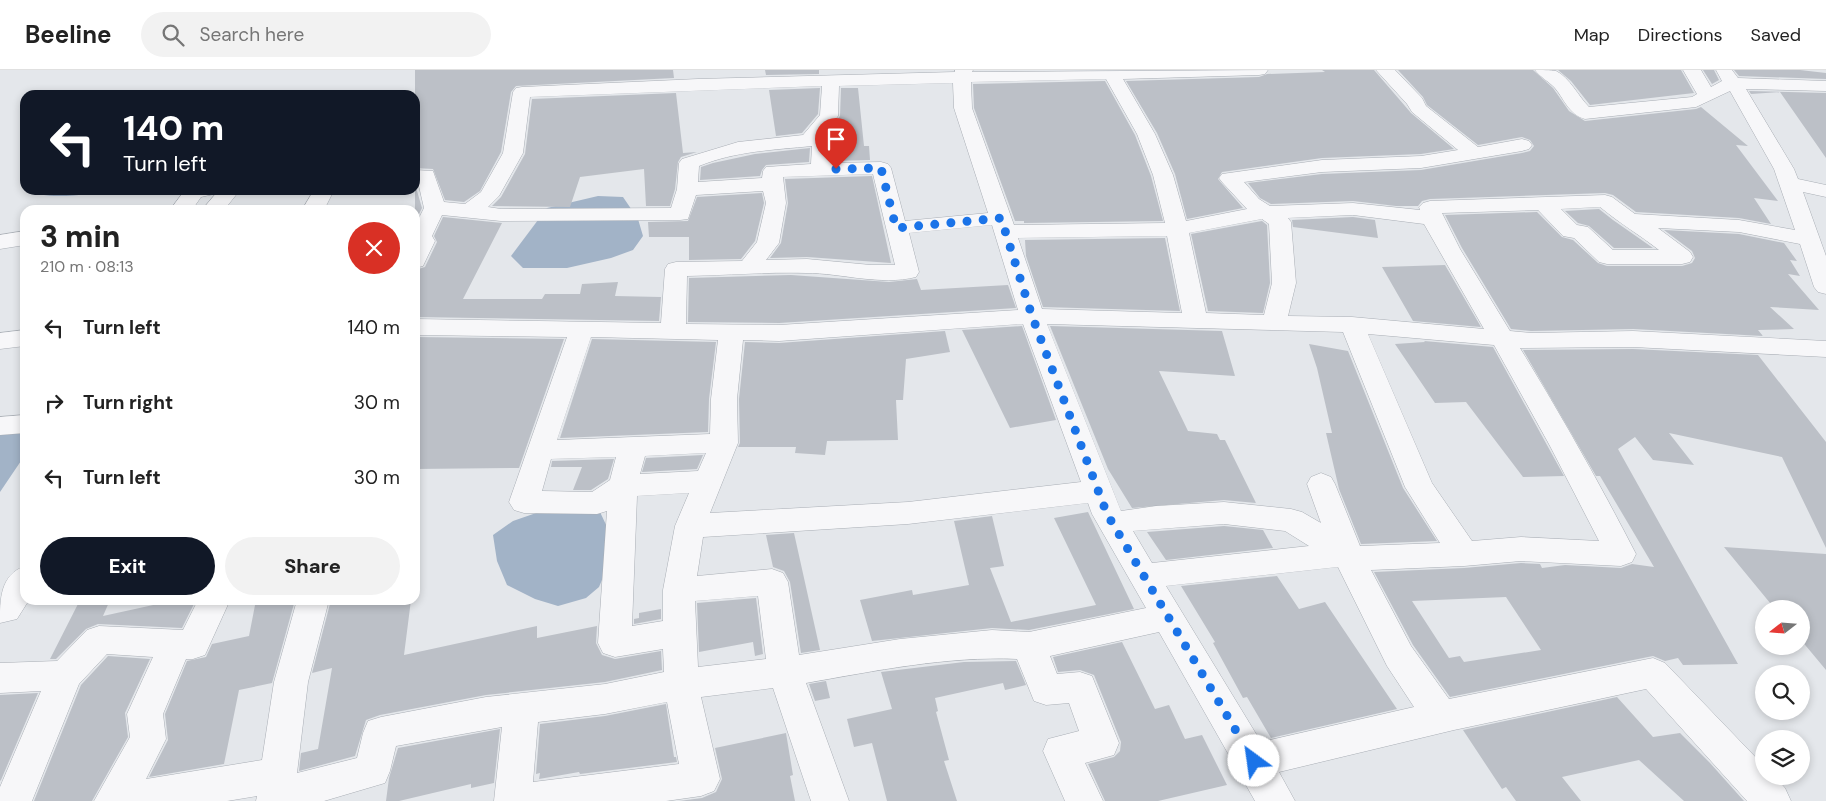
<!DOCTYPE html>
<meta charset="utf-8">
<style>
:root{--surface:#fff;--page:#f2f2f2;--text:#222;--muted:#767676;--line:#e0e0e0;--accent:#111827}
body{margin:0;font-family:"DM Sans",sans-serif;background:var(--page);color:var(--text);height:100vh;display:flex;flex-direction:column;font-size:19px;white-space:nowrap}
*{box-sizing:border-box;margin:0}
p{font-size:16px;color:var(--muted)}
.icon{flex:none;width:28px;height:28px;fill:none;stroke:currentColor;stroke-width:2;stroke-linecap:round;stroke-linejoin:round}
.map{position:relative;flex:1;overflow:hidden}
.details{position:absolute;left:20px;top:135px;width:400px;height:400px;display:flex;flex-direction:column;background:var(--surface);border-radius:15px;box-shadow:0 2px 8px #0003}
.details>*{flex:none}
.guide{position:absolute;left:20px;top:20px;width:400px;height:105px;border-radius:15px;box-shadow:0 2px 8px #0003;background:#111827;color:#fff;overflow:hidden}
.needle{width:32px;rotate:253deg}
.buttons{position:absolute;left:1755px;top:530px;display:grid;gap:10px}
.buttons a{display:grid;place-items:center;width:55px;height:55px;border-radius:50%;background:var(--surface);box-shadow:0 2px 8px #0003;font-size:25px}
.pin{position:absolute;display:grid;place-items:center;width:42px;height:42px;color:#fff;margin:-51px -21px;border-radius:50% 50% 50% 0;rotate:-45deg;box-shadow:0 0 5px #0007}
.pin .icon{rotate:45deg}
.me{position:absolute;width:55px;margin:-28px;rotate:329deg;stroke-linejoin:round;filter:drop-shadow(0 0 4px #0008)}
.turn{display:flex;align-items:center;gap:18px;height:105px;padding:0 20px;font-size:22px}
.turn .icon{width:65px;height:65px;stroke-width:2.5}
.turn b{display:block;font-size:35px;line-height:42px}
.round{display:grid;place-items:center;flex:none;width:52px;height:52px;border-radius:26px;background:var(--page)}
.head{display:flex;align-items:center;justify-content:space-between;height:85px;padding:0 20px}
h1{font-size:30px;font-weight:800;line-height:38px}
.action{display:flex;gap:10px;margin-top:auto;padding:10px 20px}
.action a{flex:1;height:58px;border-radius:30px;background:var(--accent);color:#fff;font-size:20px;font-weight:800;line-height:58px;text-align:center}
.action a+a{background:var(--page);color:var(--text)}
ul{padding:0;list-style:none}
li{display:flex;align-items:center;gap:15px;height:75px;padding:0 20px}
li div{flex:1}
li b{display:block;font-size:19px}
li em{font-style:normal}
header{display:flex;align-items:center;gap:30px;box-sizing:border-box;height:70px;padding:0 25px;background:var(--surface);border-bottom:1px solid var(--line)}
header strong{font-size:24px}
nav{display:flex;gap:28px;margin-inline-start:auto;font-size:18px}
.search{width:350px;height:45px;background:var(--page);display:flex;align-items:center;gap:12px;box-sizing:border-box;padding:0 18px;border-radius:28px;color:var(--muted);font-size:19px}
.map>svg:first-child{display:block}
.water{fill:#a2b3c7}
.building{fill:#bcc0c7;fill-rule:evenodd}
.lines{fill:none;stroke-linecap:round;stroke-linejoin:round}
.minor-casing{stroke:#a9aeb5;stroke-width:1}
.minor{fill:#f7f7f9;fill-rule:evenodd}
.route{stroke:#1a73e8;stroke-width:9;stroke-dasharray:0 16.2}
</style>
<header>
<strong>Beeline</strong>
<div class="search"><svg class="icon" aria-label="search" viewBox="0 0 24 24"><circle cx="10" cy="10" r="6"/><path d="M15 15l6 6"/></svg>Search here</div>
<nav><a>Map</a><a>Directions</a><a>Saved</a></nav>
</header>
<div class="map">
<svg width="1826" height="731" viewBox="0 0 1826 731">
<rect width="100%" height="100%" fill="#e4e7eb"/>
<path class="water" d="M 30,120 L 114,120 C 94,123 46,132 30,120 Z
M 598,126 L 623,127 L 638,149 L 643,166 L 633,180 L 611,188 L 567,198 L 523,198 L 511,186 L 547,138 Z
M 0,358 L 25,358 L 25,385 L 0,422 Z
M 539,442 L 600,442 L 608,459 L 607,498 L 599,517 L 586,528 L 558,536 L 535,529 L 507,515 L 497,491 L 493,465 L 513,451 Z"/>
<path class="building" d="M 415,0 L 673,0 L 674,8 L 516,16 L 511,22 L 501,82 L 480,121 L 464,132 L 445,130 L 433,99 L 415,98 Z
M 765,0 L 819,0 L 819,4 L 766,5 Z
M 1322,0 L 1374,0 L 1411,43 L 1454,79 L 1421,84 L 1322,88 L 1222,102 L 1218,109 L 1243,138 L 1187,149 L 1175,104 L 1157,63 L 1126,11 L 1259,7 L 1267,4 L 1325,2 Z
M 1398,0 L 1533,0 L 1553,18 L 1569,41 L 1585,51 L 1696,39 L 1701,37 L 1748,76 L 1736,75 L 1778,131 L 1754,128 L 1771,154 L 1739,148 L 1636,142 L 1613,125 L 1605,123 L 1430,129 L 1422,131 L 1418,136 L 1396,136 L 1353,131 L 1271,134 L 1260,128 L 1248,113 L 1322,104 L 1421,100 L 1522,83 L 1530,81 L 1534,76 L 1530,70 L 1522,67 L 1478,75 L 1427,35 L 1423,27 Z
M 1558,0 L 1681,0 L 1694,23 L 1590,35 L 1571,11 Z
M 1703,0 L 1714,0 L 1719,10 L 1712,14 Z
M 1734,0 L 1800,0 L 1826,3 L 1826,9 L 1739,6 Z
M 1105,11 L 1135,65 L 1151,106 L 1163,151 L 1024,153 L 1024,151 L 1015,151 L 974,38 L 973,14 Z
M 820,18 L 818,44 L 802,63 L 776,66 L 769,20 Z
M 841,18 L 858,18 L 864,76 L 869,76 L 870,90 L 833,91 L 834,70 L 830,65 L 826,64 L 840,46 Z
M 1749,21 L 1826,23 L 1826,88 L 1780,22 L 1751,24 Z
M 676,23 L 683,83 L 697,82 L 681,87 L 678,92 L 675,119 L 670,136 L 646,136 L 644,99 L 580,107 L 570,137 L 492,136 L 501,127 L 525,84 L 532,29 Z
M 810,78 L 809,92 L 766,95 L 762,100 L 760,106 L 700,110 L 701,97 L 713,93 L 755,84 Z
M 872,106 L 891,193 L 807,187 L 770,188 L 781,173 L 788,133 L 785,109 Z
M 415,114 L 422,138 L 415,152 Z
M 762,123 L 764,133 L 755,171 L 741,189 L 689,190 L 689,167 L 649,167 L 648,152 L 688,151 L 697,127 Z
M 1599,139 L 1613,150 L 1653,178 L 1614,178 L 1589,156 L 1578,153 L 1565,141 Z
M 1537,142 L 1562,167 L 1573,170 L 1598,193 L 1607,196 L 1682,196 L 1692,193 L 1695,188 L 1692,181 L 1664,160 L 1739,164 L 1784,173 L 1797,191 L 1790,190 L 1800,206 L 1788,204 L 1819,240 L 1770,237 L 1794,259 L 1758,260 L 1763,266 L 1633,259 L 1531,261 L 1511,259 L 1462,178 L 1445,145 Z
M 443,147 L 502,153 L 463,229 L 542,229 L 545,224 L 580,224 L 582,214 L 618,212 L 615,226 L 661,227 L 659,251 L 415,247 L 415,200 L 425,197 L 437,172 L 434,166 Z
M 1353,147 L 1375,150 L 1378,168 L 1293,157 L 1292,150 Z
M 1262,151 L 1267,155 L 1270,213 L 1263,243 L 1208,241 L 1191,164 Z
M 1165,168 L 1180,241 L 1043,237 L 1026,186 L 1025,170 Z
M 1445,195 L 1481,257 L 1413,251 L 1382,197 Z
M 791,205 L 889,212 L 917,209 L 921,220 L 1008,215 L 1016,238 L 779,253 L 688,252 L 689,208 Z
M 1022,256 L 1056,350 L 1010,358 L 962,260 Z
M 1050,256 L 1222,261 L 1235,306 L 1159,301 L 1188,361 L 1217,364 L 1220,370 L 1225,370 L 1256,433 L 1224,430 L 1132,438 L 1108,399 Z
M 945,261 L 950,282 L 906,289 L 903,330 L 896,330 L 898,370 L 827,371 L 825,385 L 795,383 L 796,377 L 738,377 L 740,373 L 739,329 L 745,272 L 779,273 Z
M 415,267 L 564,269 L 519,398 L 415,399 Z
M 592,269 L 716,272 L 709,329 L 708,362 L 560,368 Z
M 1424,271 L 1493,277 L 1564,406 L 1523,407 L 1466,332 L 1435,333 L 1395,274 L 1425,272 Z
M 1309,274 L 1348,281 L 1403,418 L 1437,471 L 1361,474 L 1339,419 L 1326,363 L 1332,363 L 1317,298 Z
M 1633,279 L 1758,285 L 1826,372 L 1826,478 L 1782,387 L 1669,363 L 1694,395 L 1653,390 L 1635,367 L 1618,379 L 1738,594 L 1683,595 L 1678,588 L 1665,591 L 1653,586 L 1450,627 L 1413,575 L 1374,502 L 1464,498 L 1521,493 L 1540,494 L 1542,498 L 1565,495 L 1621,498 L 1632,494 L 1654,497 L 1600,406 L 1596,406 L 1523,280 ZM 1506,527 L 1541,580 L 1464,592 L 1460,586 L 1449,588 L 1412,531 Z
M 703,385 L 697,399 L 642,402 L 646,388 Z
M 614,389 L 608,409 L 591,420 L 573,420 L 582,397 L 551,397 L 552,391 Z
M 1088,442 L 1134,539 L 1029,560 L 992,558 L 872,571 L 860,530 L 912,520 L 913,525 L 969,515 L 954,451 L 992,446 L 1004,496 L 990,498 L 1011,552 L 1096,535 L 1054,448 Z
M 1224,456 L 1263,460 L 1273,478 L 1166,490 L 1147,462 Z
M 794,463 L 820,580 L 801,583 L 790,512 L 784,501 L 773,497 L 766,465 Z
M 1724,477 L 1826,484 L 1826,600 L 1801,570 L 1801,539 L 1775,539 Z
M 1277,506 L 1299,539 L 1325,532 L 1397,639 L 1271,668 L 1247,627 L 1243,628 L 1213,573 L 1215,572 L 1181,516 Z
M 756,528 L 763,584 L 755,586 L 753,572 L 699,582 L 697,533 Z
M 80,530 L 110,530 L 103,546 L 176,530 L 196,530 L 182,558 L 98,554 L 86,559 L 56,589 L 50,589 Z
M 256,530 L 295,530 L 272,613 L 239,620 L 224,694 L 149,707 L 168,670 L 165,644 L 187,591 L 206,587 L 212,574 L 249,566 Z
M 331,530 L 411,530 L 404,585 L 537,556 L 537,568 L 597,556 L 596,573 L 602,585 L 615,589 L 661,581 L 662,600 L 605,612 L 486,625 L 380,645 L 366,650 L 355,686 L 299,701 L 301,683 L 318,679 L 332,598 L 312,603 Z
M 661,539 L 661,549 L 634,554 L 634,549 L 639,548 L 639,543 Z
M 1122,572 L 1155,639 L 1169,635 L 1185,669 L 1202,665 L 1227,715 L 1158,731 L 1105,731 L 1088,694 L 1114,687 L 1120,681 L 1121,672 L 1094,605 L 1080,600 L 1058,602 L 1053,587 Z
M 108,586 L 150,589 L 125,643 L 128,667 L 92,731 L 34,731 L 81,615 Z
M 1016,591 L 1026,615 L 1005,620 L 1003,613 L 935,628 L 938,641 L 936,642 L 949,690 L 944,691 L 957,731 L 887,731 L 872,673 L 854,677 L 847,649 L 892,639 L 881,602 L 964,592 Z
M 826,611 L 830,628 L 815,631 L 809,614 Z
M 38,623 L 1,710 L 0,711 L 0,625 Z
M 1617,627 L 1653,667 L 1680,663 L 1710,693 L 1744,731 L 1684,731 L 1639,690 L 1562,707 L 1581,731 L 1516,731 L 1506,717 L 1502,719 L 1463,660 Z
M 666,634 L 674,687 L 676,687 L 677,692 L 580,704 L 579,702 L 539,709 L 540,703 L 536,704 L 540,654 L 605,646 Z
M 500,659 L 494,713 L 471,718 L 471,714 L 399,731 L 386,731 L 389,708 L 398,678 Z
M 786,663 L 793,705 L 790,706 L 795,731 L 679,731 L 702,728 L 716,722 L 722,709 L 715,678 Z"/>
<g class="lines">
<defs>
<path id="minor" d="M 955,0 L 973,0 L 972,2 L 1268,0 L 1265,4 L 1259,5 L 1123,9 L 1155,64 L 1173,105 L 1186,151 L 1247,139 L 1222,112 L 1219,108 L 1222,104 L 1322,90 L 1421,86 L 1458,80 L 1412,42 L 1407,34 L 1376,0 L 1395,0 L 1422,28 L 1426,36 L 1478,77 L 1522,69 L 1529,71 L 1532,75 L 1529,79 L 1522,81 L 1421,98 L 1322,102 L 1244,112 L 1259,129 L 1270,136 L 1353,133 L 1420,140 L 1419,137 L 1423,133 L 1430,131 L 1605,125 L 1612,127 L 1635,144 L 1739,150 L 1795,160 L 1774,99 L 1730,21 L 1696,37 L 1585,49 C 1568,44 1564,28 1554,17 C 1548,11 1540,7 1535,0 C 1541,0 1551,0 1556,1 C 1570,8 1578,26 1589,37 L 1692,27 L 1697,24 L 1683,0 L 1701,0 L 1711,17 L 1722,11 L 1716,0 L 1732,0 L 1738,8 L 1826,11 L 1826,21 L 1746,19 L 1794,99 L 1798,109 L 1826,115 L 1826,127 L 1803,122 L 1826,186 L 1826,224 L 1818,222 L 1814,217 L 1800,174 L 1739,162 L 1658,158 L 1690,182 L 1693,187 L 1690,192 L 1682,194 L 1607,194 L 1599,192 L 1574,168 L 1563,166 L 1538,140 L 1442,143 L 1460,179 L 1510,261 L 1531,263 L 1633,261 L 1826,271 L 1826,287 L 1633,277 L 1520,278 C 1561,345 1600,414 1636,484 L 1632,492 L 1621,496 L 1521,491 L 1464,496 L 1371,500 L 1411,576 L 1449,629 L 1653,588 L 1665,593 L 1764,696 L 1764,706 L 1774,706 L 1785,718 L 1791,731 L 1747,731 L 1646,619 L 1454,660 L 1279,702 L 1295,731 L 1255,731 L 1159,562 L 1050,586 L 1057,604 L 1080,602 L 1092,606 L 1119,673 L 1114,685 L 1085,693 L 1103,731 L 1065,731 L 1043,681 L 1048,669 L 1079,661 L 1069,633 L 1046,635 L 1034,631 L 1017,589 C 947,586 875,601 806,613 L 849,731 L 811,731 L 773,618 L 701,627 L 720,709 L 714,721 L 701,726 L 666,731 L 494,731 L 502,657 L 396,676 L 390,701 L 385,713 L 324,731 L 256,731 L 257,726 L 227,731 L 94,731 L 130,667 L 127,644 L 153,587 L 107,584 L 79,614 L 32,731 L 0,731 L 0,717 L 41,621 L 0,623 L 0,593 L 57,591 L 87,560 L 99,556 L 183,560 L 198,530 L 230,530 L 205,585 L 193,589 L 186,589 L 163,644 L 166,669 L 146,709 L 262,690 L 274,612 L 297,530 L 329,530 L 308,612 L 297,703 L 357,688 L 363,663 L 368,651 L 381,647 L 486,627 L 605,614 L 664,602 L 663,579 L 615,587 L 603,583 L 598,573 L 607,441 L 597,444 L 524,443 L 514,440 L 509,432 L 567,267 L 415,265 L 415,249 L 661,253 L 665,199 L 668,194 L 676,192 L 742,191 L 757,172 L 766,133 L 763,121 L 696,125 L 688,149 L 680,150 L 501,151 L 442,145 L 432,166 L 435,171 L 423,196 L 415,198 L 415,156 L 424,138 L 418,112 L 415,112 L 415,100 L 433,101 L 444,132 L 465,134 L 481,122 L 503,83 L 513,22 L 516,18 L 522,17 L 698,9 L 955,2 ZM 1106,9 L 1137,64 L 1153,105 L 1165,153 L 1014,155 L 972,38 L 971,12 ZM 953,13 L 954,38 L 988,143 L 905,151 L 891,98 L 888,94 L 881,92 L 831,93 L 832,70 L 829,66 L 823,65 L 838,46 L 839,16 ZM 822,16 L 820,45 L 803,65 L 738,72 L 682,89 L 679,93 L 677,119 L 671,138 L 501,139 L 488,137 L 499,126 L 523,83 L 530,27 ZM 812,76 L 811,94 L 766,97 L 763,101 L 762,108 L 698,112 L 699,96 C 736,81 773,80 812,76 ZM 873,104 L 895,195 L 871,195 L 807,189 L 766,190 L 779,173 L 786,133 L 783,107 ZM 1600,137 C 1619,153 1640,165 1659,180 L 1613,180 L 1588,157 L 1577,155 L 1561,139 ZM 1353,145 L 1424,154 L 1484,259 L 1352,247 L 1288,246 L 1296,213 L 1291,152 L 1288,148 ZM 1262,149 L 1269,154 L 1272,213 L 1264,245 L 1206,243 L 1189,163 ZM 992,155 L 1018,240 L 779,255 L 686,254 L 687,206 C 727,205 766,202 806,203 C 842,203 880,216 916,207 L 919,202 L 909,163 ZM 1167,166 L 1182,243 L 1042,239 L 1018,168 ZM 1023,254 L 1081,412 L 908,432 L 710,443 L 738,373 L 737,329 L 743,270 L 779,271 ZM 1047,254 L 1343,262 L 1405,417 L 1440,473 L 1360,476 L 1335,414 L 1331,407 L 1321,403 L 1311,407 L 1307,414 L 1321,453 L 1302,442 L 1291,439 L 1224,432 L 1156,436 L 1121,441 ZM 1368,264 L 1494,275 L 1550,376 L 1599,471 L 1521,467 L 1472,471 L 1432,413 ZM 591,267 L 718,270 L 711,329 L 710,364 L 557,370 ZM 706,383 L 698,401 L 640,404 L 645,386 ZM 616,387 L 610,410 L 592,422 L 542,421 L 551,389 ZM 689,423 L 675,456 L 663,520 L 663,551 L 632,556 L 637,426 ZM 1088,433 L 1092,444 L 1146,538 L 1029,562 L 992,560 L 900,569 L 799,585 L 788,512 L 783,503 L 772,499 L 697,506 L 703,467 L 908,454 ZM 1224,454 L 1285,461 L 1309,476 L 1152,493 L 1133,461 ZM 1338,497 L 1387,596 L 1414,637 L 1261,672 L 1166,516 ZM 758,526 L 766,589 L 698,597 L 695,531 ZM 667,632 L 679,694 L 533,712 L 538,652 L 605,644 Z
M 185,120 L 217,120 L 214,124 L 201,127 L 192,140 L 170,140 Z
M 219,120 L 240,120 L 224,140 L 202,140 Z
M 314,120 L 334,120 L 324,140 L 302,140 Z
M 25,161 L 25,175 L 0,179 L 0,165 Z
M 25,260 L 25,276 L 0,279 L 0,263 Z
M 25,345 L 25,363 L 0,365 L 0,347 Z
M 25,496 L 25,530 L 29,530 L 17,549 L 0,553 C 0,529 0,505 25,496 Z"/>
</defs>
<use href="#minor" class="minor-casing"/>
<use href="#minor" class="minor"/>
</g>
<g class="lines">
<path class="route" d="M 836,99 L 881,98 L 896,158 L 1001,148 L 1032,246 L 1107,444 L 1254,691"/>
</g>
</svg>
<div class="buttons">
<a><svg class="needle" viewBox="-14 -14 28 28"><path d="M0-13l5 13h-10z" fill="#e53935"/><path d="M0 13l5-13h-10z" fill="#767676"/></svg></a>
<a><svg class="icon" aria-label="search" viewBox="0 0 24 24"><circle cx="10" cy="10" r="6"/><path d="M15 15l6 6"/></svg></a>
<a><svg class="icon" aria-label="layers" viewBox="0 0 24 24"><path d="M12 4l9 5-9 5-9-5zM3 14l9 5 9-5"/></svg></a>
</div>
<div class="pin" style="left:836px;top:99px;background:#d93025"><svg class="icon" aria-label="arrive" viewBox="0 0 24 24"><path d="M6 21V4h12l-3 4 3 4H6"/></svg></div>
<svg class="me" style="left:1254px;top:691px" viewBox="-20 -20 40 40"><circle r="19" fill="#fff"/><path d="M0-13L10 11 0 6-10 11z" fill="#1a73e8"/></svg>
<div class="guide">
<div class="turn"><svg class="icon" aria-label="left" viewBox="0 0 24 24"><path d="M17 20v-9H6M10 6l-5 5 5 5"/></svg><div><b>140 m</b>Turn left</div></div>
</div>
<section class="details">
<div class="head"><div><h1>3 min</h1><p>210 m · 08:13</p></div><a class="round" style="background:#d93025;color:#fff"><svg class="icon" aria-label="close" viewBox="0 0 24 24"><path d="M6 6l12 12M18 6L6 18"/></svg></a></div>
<ul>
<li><svg class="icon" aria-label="left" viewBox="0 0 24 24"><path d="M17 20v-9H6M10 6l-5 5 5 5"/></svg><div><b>Turn left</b></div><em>140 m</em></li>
<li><svg class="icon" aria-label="right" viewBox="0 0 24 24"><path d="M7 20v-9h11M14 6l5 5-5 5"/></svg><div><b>Turn right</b></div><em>30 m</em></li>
<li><svg class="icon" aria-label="left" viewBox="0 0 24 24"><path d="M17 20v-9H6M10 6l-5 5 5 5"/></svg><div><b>Turn left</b></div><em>30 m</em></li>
</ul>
<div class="action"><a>Exit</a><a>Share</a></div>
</section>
</div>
